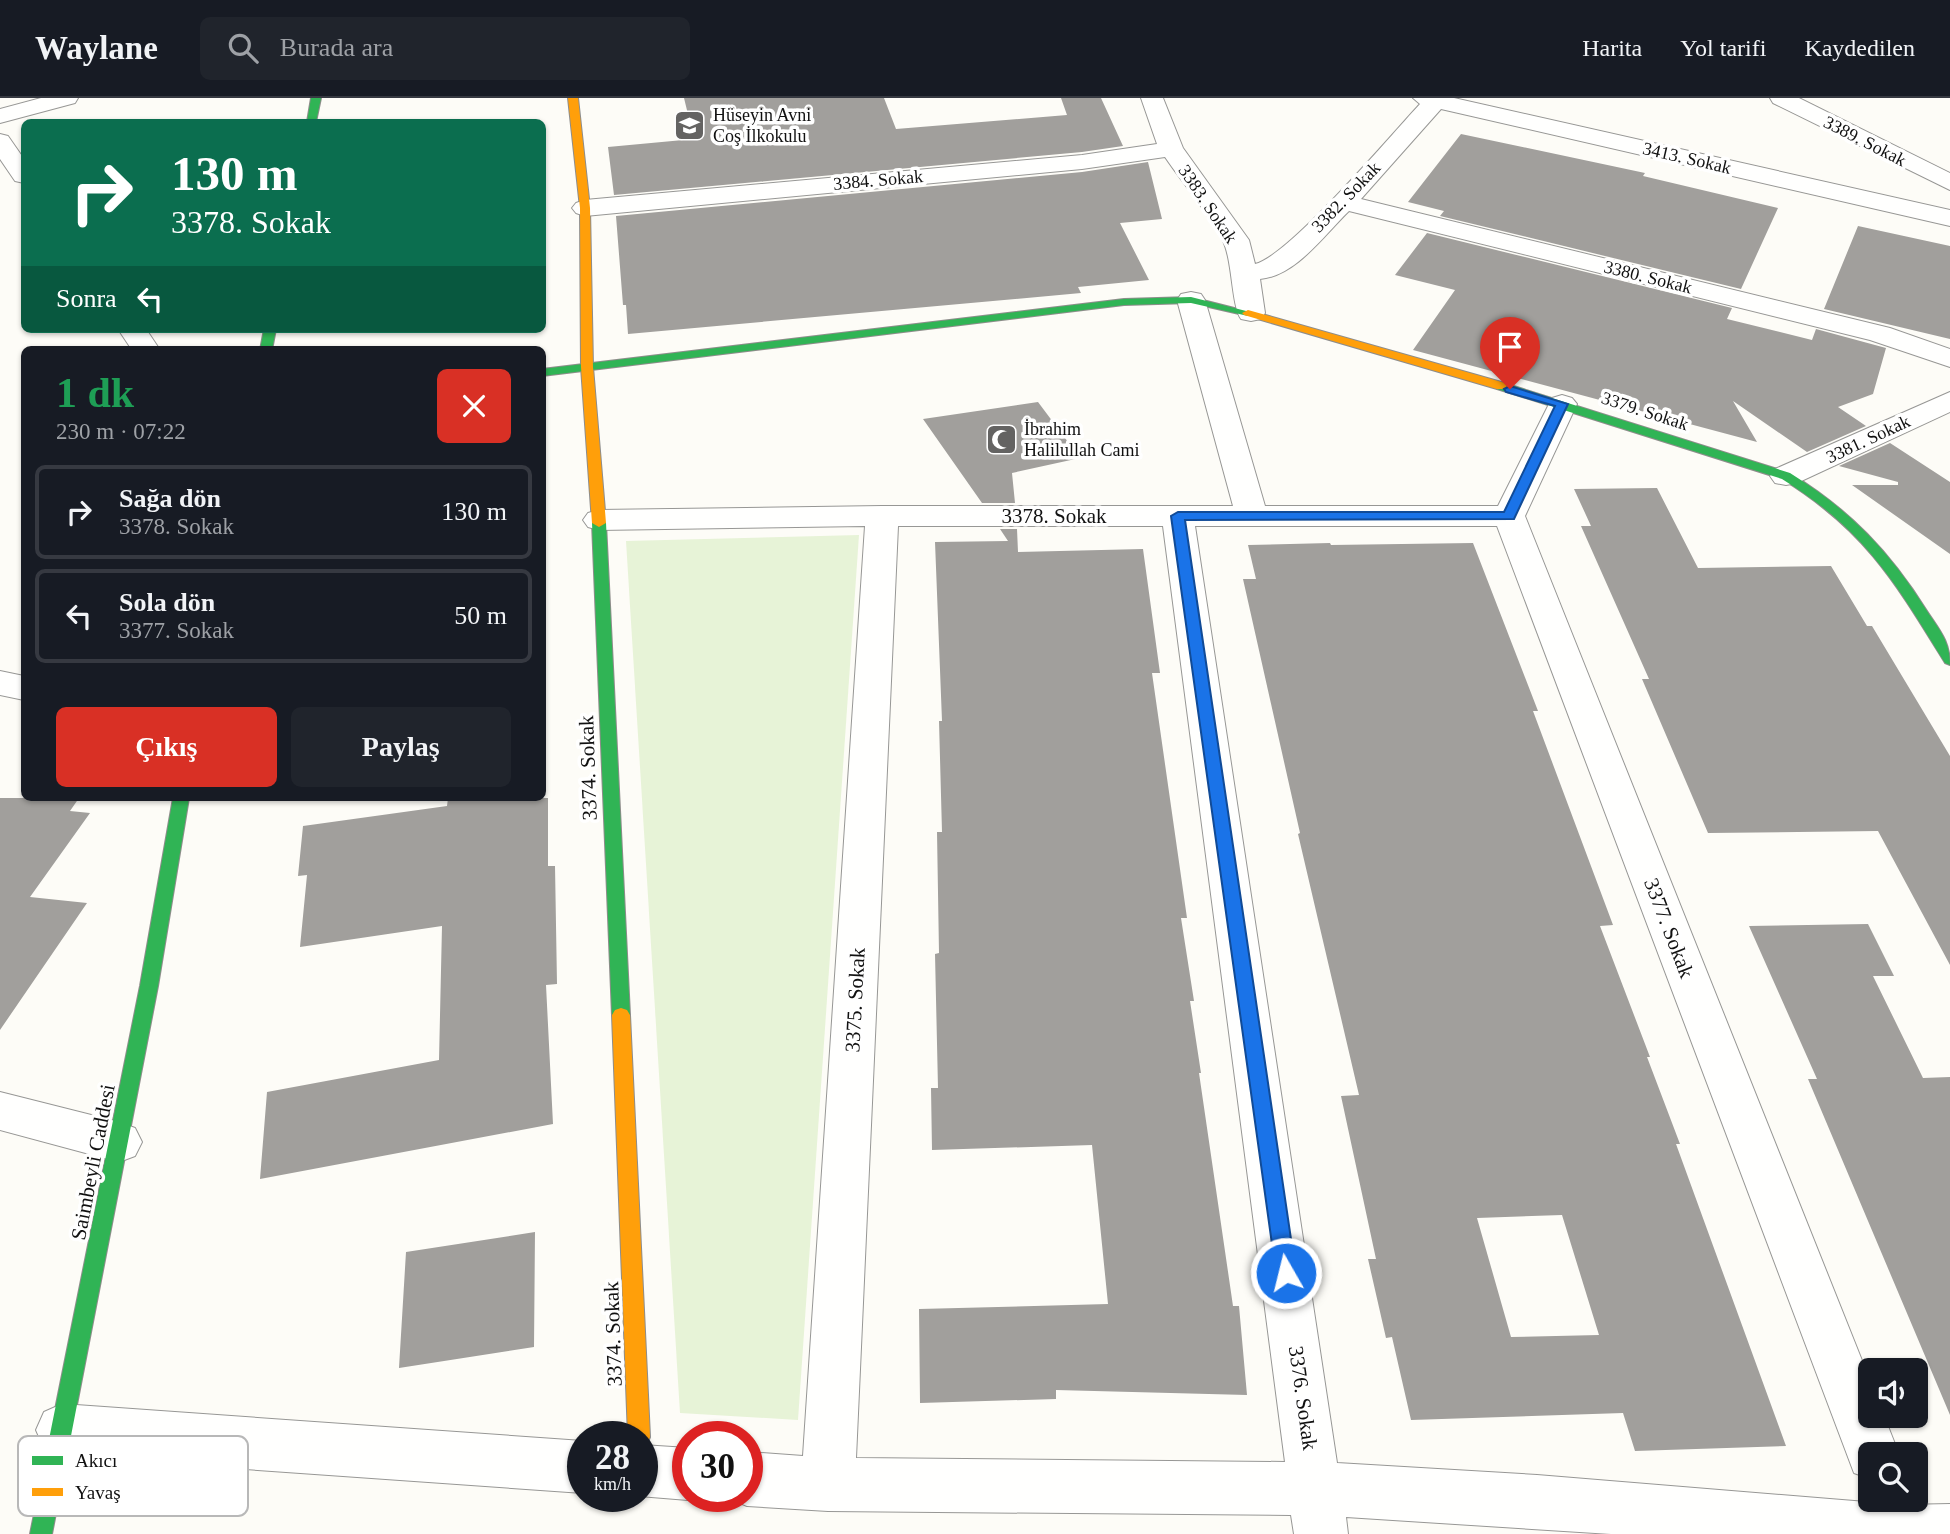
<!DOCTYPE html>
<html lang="tr">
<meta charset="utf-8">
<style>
:root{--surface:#171b24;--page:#20242c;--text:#f1f3f6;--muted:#9ea1a6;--line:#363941;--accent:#d93025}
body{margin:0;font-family:Georgia,serif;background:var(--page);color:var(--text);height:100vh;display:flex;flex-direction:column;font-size:26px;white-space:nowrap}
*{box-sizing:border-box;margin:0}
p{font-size:23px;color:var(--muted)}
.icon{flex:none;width:38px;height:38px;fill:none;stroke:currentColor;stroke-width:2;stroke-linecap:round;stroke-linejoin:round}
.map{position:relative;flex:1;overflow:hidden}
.drawer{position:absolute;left:21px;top:248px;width:525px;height:455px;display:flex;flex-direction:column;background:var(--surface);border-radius:10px;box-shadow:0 2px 5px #0004}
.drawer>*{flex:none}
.guide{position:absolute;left:21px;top:21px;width:525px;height:214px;border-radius:10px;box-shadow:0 2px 5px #0004;background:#0b6e4f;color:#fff;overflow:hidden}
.fabs{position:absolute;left:1858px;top:1260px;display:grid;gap:14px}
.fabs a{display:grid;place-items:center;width:70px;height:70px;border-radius:10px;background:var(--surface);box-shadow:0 2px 5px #0004;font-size:35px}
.speed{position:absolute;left:567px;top:1323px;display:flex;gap:14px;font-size:35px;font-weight:700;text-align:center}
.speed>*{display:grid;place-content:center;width:91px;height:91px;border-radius:50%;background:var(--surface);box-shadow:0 2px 5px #0004;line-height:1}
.speed small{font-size:18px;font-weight:400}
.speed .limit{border:10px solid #d22;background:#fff;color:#111}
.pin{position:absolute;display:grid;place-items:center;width:60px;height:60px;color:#fff;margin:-72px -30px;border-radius:50% 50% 50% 0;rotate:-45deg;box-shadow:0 0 7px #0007}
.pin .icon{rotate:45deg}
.me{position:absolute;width:77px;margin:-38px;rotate:352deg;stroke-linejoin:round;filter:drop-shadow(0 0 5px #0008)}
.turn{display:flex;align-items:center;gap:24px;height:147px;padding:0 35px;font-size:32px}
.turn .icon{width:91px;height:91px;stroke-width:2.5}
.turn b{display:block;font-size:49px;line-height:60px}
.then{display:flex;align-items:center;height:66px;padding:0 35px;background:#0003;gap:14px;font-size:26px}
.round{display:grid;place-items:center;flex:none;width:74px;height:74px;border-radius:10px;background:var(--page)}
.summary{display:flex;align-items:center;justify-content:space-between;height:119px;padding:0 35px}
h1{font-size:42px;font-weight:600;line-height:52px;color:#1e9e55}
.cta{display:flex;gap:14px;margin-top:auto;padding:14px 35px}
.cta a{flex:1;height:80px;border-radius:10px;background:var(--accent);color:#fff;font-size:28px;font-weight:600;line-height:80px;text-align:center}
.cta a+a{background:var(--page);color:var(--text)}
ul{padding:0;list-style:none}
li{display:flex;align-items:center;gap:21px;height:94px;margin:0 14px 10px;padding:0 21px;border:4px solid var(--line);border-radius:10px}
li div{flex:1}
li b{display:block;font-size:26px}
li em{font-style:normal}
header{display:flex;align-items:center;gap:42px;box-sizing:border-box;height:98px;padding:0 35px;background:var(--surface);border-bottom:2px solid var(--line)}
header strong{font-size:33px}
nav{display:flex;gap:38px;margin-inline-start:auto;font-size:24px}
.search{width:490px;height:63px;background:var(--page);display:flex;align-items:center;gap:18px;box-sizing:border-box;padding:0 24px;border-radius:10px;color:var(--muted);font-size:26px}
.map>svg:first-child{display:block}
.green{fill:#e7f3d7}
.building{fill:#a19f9c;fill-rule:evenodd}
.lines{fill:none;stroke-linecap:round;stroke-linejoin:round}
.street-casing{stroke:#979795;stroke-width:2}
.fast-casing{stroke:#8e8d8b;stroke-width:2}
.slow-casing{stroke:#8e8d8b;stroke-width:2}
.street{fill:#fffffe;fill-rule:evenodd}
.fast{fill:#30b455;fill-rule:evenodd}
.slow{fill:#ff9f0a;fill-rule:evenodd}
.route{fill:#1a73e8;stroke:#114b97;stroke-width:2}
.labels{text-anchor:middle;stroke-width:7;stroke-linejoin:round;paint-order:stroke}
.far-poi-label{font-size:18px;fill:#111;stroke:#fff;text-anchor:start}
.far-street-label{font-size:18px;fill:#111;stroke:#fff}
.street-label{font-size:21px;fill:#111;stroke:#fff}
.key{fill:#fff;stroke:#b8b8b8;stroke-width:2}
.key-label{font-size:19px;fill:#111}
</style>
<header>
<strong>Waylane</strong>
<div class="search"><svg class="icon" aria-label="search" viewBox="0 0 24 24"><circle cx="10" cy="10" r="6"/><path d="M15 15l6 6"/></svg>Burada ara</div>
<nav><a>Harita</a><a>Yol tarifi</a><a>Kaydedilen</a></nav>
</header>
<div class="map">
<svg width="1950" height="1436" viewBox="0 0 1950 1436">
<rect width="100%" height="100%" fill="#fdfcf7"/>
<path class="green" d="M 859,437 L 798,1322 L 680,1315 L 626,443 Z"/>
<path class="building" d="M 684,0 L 884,0 L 896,31 L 1067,17 L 1061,0 L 1101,0 L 1123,48 L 1082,54 L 614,97 L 608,49 L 694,41 Z
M 1461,36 L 1645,75 L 1643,78 L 1778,110 L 1741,191 L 1440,118 L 1444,113 L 1408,104 Z
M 1148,64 L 1162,121 L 1120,125 L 1149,182 L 1078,189 L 1081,195 L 628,236 L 626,207 L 623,207 L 616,118 L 1082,74 Z
M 1858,128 L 1950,148 L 1950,241 L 1824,211 Z
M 1427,135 L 1732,210 L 1727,221 L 1812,242 L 1816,231 L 1886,250 L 1873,296 L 1838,309 L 1866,328 L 1807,354 L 1733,303 L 1757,344 L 1413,252 L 1455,192 L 1395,177 Z
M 1038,304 L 1080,360 L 1012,375 L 1015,405 L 982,405 L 923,321 Z
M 1890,345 L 1950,384 L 1950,456 L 1852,387 L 1898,387 L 1898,384 L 1839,368 Z
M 1657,390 L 1698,470 L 1831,468 L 1867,528 L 1872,528 L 1950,658 L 1950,867 L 1878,733 L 1708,735 L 1642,581 L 1649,581 L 1581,428 L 1591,428 L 1574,391 Z
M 1000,431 L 1017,431 L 1018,454 L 1143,451 L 1160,575 L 1152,575 L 1187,820 L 1181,820 L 1194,903 L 1190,903 L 1201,975 L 1199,975 L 1233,1208 L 1239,1208 L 1247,1297 L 1056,1292 L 1056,1301 L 920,1305 L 919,1211 L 1108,1206 L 1092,1047 L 932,1052 L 931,990 L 938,990 L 935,856 L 939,855 L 937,734 L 942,734 L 939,623 L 942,623 L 935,444 L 1008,443 Z
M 1330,445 L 1331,447 L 1473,445 L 1538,613 L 1533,613 L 1613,827 L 1600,828 L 1650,959 L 1647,959 L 1680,1046 L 1676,1046 L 1786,1348 L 1635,1353 L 1623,1315 L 1411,1322 L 1392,1239 L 1386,1240 L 1368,1161 L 1376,1161 L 1341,998 L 1359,997 L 1298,736 L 1300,735 L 1243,481 L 1256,481 L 1248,447 ZM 1562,1117 L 1599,1237 L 1511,1239 L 1477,1120 Z
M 0,700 L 79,700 L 70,713 L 90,715 L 30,799 L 87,805 L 0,932 Z
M 448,700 L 548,700 L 548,768 L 555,768 L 557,886 L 546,887 L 553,1026 L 260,1081 L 267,994 L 439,962 L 442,828 L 300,849 L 307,777 L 298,778 L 303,728 L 447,708 Z
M 1868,826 L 1894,878 L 1873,878 L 1923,980 L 1950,979 L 1950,1317 L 1808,981 L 1817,981 L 1749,828 Z
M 535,1134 L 534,1249 L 399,1270 L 406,1154 Z"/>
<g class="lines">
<defs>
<path id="street" d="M 41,0 L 78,0 L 75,5 L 0,25 L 0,11 Z
M 1141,0 L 1163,0 L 1183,50 L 1249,142 L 1255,166 C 1288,159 1392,36 1420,6 L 1413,0 L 1454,0 L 1950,112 L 1950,128 L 1441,11 L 1361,101 L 1890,230 L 1950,251 L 1950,269 L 1870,242 L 1349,113 C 1324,137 1296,178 1260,181 L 1265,215 L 1261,221 L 1251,223 L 1241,221 C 1231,207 1233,161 1222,141 C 1207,112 1183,86 1165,59 L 1082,71 L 585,118 L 576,115 L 572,110 L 576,105 L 585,102 L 1082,57 L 1157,46 Z
M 1770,0 L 1799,0 L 1950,75 L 1950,92 L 1773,5 Z
M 0,36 L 8,38 L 24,61 L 24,85 L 15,83 L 0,61 Z
M 1191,194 L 1201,196 L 1205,202 L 1265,408 L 1498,408 L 1552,300 L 1562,297 L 1572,300 L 1577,306 L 1525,418 L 1871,1285 L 1871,1318 L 1884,1318 L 1899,1356 L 1871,1356 L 1871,1381 L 1854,1375 L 1497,428 L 1195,428 L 1337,1365 L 1537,1377 L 1903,1407 L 1950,1406 L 1950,1436 L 1611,1436 L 1346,1419 L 1348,1436 L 1294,1436 L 1291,1417 L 828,1413 L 747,1408 L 728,1400 L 747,1398 L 747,1354 L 803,1358 L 865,428 L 599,432 L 588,429 L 583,422 L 588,415 L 599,412 L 882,408 L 1233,408 L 1177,202 L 1181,196 ZM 898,428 L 1163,428 L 1285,1364 L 856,1360 Z
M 118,231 L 146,231 L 160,252 L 132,252 Z
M 1950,294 L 1950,314 L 1797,385 L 1786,387 L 1775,385 L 1770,378 L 1775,371 Z
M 0,573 L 24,578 L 24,602 L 0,597 Z
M 0,994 L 119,1024 L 135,1030 L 142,1044 L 135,1058 L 119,1064 L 0,1032 Z
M 62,1306 L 583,1343 L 583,1395 L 62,1358 L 44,1350 L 36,1332 L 44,1314 Z
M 642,1347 L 688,1350 L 688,1398 L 698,1398 L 688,1402 L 639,1398 L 642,1398 Z"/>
<path id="fast" d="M 311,0 L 321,0 L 316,24 L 307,24 Z
M 1191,199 L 1254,215 L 1248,218 L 1191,205 L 1124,207 L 542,278 L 542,271 L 1124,201 Z
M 264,231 L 276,231 L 272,252 L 260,252 Z
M 1501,284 L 1790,375 C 1850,412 1890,454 1927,513 C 1940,533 1950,543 1950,567 L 1945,565 C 1895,484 1865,432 1782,381 L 1497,291 L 1497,285 Z
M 599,421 L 606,425 L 630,917 L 627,922 L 621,924 L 615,922 L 612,917 L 592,425 Z
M 173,700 L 189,700 L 158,888 L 52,1436 L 30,1436 L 140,888 Z"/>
<path id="slow" d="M 568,0 L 578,0 L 590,110 L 593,269 L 606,425 L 599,429 L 592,425 L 581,269 L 580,110 Z
M 1248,212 L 1505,285 L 1507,288 L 1505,291 L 1497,291 L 1244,217 L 1242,215 Z
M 621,910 L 627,912 L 630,917 L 650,1339 L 647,1346 L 642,1348 L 642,1339 L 628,1339 L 612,917 L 615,912 Z"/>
</defs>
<use href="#street" class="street-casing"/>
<use href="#fast" class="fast-casing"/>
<use href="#slow" class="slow-casing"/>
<use href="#street" class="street"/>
<use href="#fast" class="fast"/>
<use href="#slow" class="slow"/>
</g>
<path class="route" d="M 1510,288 L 1568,306 L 1514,421 L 1185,422 L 1296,1175 L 1293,1182 L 1286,1184 L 1279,1182 L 1276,1175 L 1171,418 L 1178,414 L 1504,414 L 1555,308 L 1506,294 L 1504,291 Z"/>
<defs>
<symbol id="school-square" viewBox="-11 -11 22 22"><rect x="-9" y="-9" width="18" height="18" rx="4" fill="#646362" stroke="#fff"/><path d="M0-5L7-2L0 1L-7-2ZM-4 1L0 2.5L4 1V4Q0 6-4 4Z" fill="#fff"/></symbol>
<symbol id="mosque-square" viewBox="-11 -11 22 22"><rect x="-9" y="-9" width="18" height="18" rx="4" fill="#646362" stroke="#fff"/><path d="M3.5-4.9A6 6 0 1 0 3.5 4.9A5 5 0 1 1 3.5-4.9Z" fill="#fff"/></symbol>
</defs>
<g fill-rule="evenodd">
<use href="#school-square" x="672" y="10" width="35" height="35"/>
<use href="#mosque-square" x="984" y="324" width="35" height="35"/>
</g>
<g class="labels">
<g class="far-poi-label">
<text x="713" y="23">Hüseyin Avni<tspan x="713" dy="21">Coş İlkokulu</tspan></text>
<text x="1024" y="337">İbrahim<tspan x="1024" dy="21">Halilullah Cami</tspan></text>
</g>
<g class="far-street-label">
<text transform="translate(1865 43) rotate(27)" y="6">3389. Sokak</text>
<text transform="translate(1687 60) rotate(13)" y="6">3413. Sokak</text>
<text transform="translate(878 82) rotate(-5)" y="6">3384. Sokak</text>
<text transform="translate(1346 99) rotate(-46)" y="6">3382. Sokak</text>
<text transform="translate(1208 106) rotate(56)" y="6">3383. Sokak</text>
<text transform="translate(1648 179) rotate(14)" y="6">3380. Sokak</text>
<text transform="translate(1645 313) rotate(18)" y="6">3379. Sokak</text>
<text transform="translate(1868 341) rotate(-25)" y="6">3381. Sokak</text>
</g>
<g class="street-label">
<text x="1054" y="425">3378. Sokak</text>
<text transform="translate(588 670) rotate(-92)" y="7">3374. Sokak</text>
<text transform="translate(1669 830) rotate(69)" y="7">3377. Sokak</text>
<text transform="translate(855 902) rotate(-87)" y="7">3375. Sokak</text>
<text transform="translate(93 1064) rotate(-79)" y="7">Saimbeyli Caddesi</text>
<text transform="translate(613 1236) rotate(-92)" y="7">3374. Sokak</text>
<text transform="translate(1303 1300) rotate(82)" y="7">3376. Sokak</text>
</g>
</g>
<rect x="18" y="1338" width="230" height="80" rx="10" class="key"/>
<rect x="32" y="1358" width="31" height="9" fill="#30b455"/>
<rect x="32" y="1390" width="31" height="8" fill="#ff9f0a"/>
<g class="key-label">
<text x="75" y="1369">Akıcı</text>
<text x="75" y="1401">Yavaş</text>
</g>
</svg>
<div class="fabs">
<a><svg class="icon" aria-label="sound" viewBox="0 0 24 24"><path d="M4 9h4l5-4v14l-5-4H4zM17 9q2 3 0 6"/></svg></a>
<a><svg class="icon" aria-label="search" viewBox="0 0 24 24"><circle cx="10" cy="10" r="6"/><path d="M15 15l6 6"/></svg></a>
</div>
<div class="speed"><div>28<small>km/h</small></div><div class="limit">30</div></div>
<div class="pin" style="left:1510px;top:291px;background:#d93025"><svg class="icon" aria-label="arrive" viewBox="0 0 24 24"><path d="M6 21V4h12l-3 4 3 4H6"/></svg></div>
<svg class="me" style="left:1286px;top:1175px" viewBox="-20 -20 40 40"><circle r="17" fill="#1a73e8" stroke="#fff" stroke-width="3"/><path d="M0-11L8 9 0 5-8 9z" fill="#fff"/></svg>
<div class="guide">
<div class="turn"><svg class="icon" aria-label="right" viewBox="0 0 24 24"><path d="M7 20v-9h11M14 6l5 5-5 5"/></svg><div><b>130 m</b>3378. Sokak</div></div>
<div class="then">Sonra<svg class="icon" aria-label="left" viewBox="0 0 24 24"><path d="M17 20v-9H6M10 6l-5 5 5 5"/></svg></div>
</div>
<section class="drawer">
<div class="summary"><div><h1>1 dk</h1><p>230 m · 07:22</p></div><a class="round" style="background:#d93025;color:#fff"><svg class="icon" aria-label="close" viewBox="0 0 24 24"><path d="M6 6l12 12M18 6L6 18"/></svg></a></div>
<ul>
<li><svg class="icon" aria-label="right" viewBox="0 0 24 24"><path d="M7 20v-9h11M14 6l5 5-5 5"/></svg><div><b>Sağa dön</b><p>3378. Sokak</p></div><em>130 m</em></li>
<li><svg class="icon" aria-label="left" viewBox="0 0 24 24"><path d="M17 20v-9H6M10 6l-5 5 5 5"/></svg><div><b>Sola dön</b><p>3377. Sokak</p></div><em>50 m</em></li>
</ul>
<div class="cta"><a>Çıkış</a><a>Paylaş</a></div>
</section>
</div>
